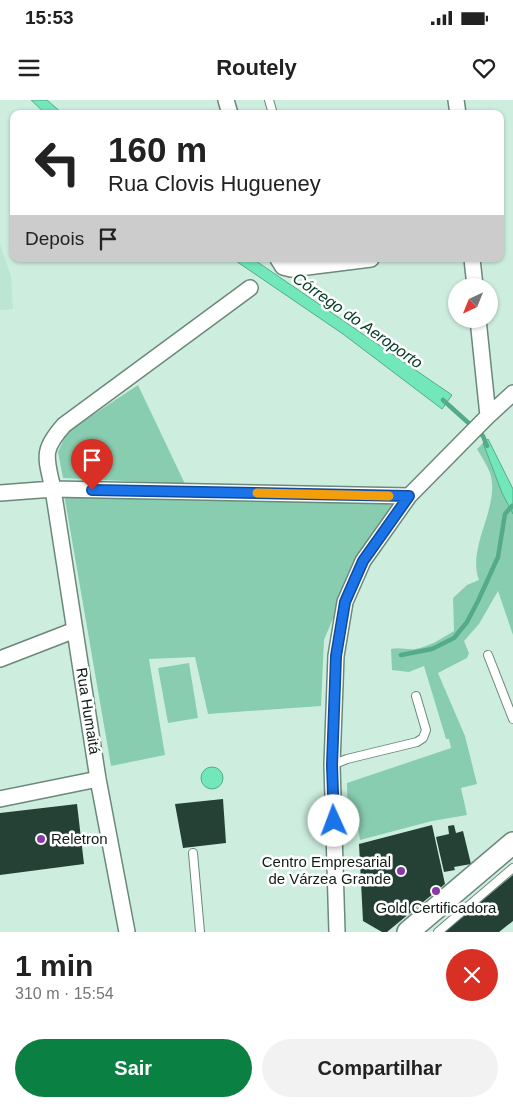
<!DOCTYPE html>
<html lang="pt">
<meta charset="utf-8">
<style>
:root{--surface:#fff;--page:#f2f2f2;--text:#222;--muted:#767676;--accent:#0b8043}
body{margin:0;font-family:Arial,sans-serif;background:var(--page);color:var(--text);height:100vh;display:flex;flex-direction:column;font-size:19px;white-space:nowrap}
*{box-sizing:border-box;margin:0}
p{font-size:16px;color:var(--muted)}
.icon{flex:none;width:28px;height:28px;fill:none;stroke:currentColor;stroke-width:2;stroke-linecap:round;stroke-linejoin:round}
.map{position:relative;height:832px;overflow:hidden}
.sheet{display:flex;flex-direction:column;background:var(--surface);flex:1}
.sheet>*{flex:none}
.guide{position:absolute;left:10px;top:10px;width:494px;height:152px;border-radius:10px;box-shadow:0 1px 4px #0004;background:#fff;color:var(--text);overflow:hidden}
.needle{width:32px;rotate:223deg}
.buttons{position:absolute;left:448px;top:178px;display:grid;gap:10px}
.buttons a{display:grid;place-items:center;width:50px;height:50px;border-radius:50%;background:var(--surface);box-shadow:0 1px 4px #0004;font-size:25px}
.pin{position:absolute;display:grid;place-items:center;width:42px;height:42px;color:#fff;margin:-51px -21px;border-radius:50% 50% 50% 0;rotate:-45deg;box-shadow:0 0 5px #0007}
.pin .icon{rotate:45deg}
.me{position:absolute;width:55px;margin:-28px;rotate:358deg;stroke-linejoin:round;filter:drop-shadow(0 0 4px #0008)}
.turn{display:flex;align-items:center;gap:18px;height:105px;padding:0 15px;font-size:22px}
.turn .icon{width:65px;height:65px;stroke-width:2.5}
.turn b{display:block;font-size:35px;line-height:42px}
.then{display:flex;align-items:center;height:48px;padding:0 15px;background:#0003;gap:10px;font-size:19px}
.round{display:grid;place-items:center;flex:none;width:52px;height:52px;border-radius:26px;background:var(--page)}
.overview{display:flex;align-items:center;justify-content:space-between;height:85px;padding:0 15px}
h1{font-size:30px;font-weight:700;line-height:38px}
.action{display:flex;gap:10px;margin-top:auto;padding:10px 15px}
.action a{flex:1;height:58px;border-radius:30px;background:var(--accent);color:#fff;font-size:20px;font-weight:700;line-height:58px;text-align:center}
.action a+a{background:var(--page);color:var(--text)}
.status{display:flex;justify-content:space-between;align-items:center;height:35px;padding:0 25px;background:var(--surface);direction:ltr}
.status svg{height:14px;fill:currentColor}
header{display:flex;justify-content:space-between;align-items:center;height:65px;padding:0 15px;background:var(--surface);font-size:22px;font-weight:700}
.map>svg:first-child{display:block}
.built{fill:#bce5d3}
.green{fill:#89cdb0}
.water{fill:#72e7ba;stroke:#55aa89}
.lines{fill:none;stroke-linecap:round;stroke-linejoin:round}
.stream{stroke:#55aa89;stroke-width:4.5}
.building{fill:#254035}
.lane-casing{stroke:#6b887b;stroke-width:10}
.street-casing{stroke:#6b887b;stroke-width:18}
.secondary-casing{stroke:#6b887b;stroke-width:24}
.lane{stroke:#fff;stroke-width:8}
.street{stroke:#fff;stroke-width:15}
.secondary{stroke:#fff;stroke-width:21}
.route-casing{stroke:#114b97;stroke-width:12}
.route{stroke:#1a73e8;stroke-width:9}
.slow{stroke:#f59e0b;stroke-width:9}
.poi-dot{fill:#8a39a8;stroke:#fff;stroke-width:2}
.labels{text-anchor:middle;stroke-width:5;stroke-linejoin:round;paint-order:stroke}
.street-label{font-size:15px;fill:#101c17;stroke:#fff}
.poi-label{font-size:15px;fill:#101c17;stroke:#fff;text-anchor:start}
.water-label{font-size:16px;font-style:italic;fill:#043b29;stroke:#fff}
</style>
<div class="status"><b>15:53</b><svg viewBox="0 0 49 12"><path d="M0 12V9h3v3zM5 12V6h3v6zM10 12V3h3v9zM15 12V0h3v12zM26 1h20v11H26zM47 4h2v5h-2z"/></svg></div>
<header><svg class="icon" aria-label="menu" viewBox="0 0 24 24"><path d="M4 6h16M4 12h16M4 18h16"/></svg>Routely<svg class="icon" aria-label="heart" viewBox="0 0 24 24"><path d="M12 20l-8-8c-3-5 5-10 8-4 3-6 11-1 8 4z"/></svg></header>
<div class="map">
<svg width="513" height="832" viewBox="0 0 513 832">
<rect width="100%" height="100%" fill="#cdeedf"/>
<path class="built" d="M 0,145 L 11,176 L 13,209 L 0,210 Z"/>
<path class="green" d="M 138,285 L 185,384 L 63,378 L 58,352 L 67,332 Z
M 483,343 L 502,393 L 513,414 L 513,535 L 498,491 L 479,524 L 464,541 L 469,553 L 467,558 L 438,573 L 465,636 L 477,684 L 461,688 L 467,715 L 432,721 L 360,740 L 358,728 L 348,728 L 347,683 L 451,648 L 449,639 L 446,639 L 424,566 L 409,572 L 392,570 L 391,549 C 400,547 407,550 415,549 C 429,547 442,538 454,531 L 453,498 L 467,485 L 479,480 C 466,447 501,407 490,373 C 487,365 481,356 477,349 Z
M 64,394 L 398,401 L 345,490 L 324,540 L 321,606 L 208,614 L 195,557 L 149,559 L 165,655 L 111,666 Z
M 189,563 L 198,618 L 168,623 L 158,568 Z"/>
<path class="water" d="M 31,0 L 47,0 L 63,14 L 46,14 Z
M 233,159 L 253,159 L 452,295 L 442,309 L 343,234 Z
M 488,339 L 513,389 L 513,414 L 502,393 L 483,343 Z
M201 678a11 11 0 1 1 22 0a11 11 0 1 1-22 0Z"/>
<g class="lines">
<path class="stream" d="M 443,300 L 483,336 L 487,346
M 401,555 L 432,549 L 454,538 L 467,522 L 478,501 L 498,457 L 505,414 L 512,406"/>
</g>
<path class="building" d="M 223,699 L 226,743 L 183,748 L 175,704 Z
M 77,704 L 84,764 L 0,775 L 0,713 Z
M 432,725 L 445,784 L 387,832 L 382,832 L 363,821 L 359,744 Z
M 454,725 L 456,733 L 463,731 L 471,764 L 454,767 L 455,770 L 444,772 L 436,737 L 449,734 L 448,726 Z
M 513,775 L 513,821 L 499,832 L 444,832 Z"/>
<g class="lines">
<defs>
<path id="lane" d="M 269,0 L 273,14
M 488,555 L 513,619
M 332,665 L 347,659 L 417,642 L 423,638 L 426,630 L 416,596
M 193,753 L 200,832
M 438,832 L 513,768"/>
<path id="street" d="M 226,0 L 230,14
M 456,0 L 458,14
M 278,159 L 283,167 L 291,169 L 371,159
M 472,159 L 475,186
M 478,219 L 488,316
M 0,393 L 53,389 L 409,396
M 0,559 L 75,530
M 0,699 L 98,679
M 127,832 L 98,679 L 53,389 C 46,357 41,351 64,325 L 250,188
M 337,832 L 332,665 L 336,556 L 345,502 L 363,461 L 409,396 L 487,317 L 513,293"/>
<path id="secondary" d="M 408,832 L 513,743"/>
</defs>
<use href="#lane" class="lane-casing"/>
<use href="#street" class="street-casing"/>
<use href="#secondary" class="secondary-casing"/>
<use href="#lane" class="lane"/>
<use href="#street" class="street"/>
<use href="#secondary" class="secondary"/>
</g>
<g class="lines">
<defs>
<path id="route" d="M 92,390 L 409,396 L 363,461 L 345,502 L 336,556 L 332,665 L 334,721"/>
</defs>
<use href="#route" class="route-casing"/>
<use href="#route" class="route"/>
<path class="slow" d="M 257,393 L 389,396"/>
</g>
<g class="poi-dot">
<circle cx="41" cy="739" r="5"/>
<circle cx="401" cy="771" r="5"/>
<circle cx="436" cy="791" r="5"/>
</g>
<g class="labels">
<g class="street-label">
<text transform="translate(88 611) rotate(81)" y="5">Rua Humaitá</text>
</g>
<g class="poi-label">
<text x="51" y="744">Reletron</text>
<text x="391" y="767" text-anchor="end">Centro Empresarial<tspan x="391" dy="17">de Várzea Grande</tspan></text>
<text x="436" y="813" text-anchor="middle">Gold Certificadora</text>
</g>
<g class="water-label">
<text transform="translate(358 220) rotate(35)" y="6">Córrego do Aeroporto</text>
</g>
</g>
</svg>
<div class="buttons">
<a><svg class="needle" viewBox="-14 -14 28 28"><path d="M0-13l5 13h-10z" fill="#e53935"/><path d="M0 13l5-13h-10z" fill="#767676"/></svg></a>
</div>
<div class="pin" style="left:92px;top:390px;background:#d93025"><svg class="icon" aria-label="arrive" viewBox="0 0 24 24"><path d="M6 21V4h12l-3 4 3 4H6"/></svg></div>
<svg class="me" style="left:334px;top:721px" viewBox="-20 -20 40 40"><circle r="19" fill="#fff"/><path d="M0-13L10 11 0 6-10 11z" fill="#1a73e8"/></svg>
<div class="guide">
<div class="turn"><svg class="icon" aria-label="left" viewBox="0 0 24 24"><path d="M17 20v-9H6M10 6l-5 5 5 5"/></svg><div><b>160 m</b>Rua Clovis Hugueney</div></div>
<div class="then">Depois<svg class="icon" aria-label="arrive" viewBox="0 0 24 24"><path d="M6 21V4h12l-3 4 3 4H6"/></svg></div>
</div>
</div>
<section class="sheet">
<div class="overview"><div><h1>1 min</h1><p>310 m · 15:54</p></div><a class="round" style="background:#d93025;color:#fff"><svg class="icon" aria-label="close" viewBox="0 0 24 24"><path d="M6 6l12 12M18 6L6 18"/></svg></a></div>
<div class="action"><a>Sair</a><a>Compartilhar</a></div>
</section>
